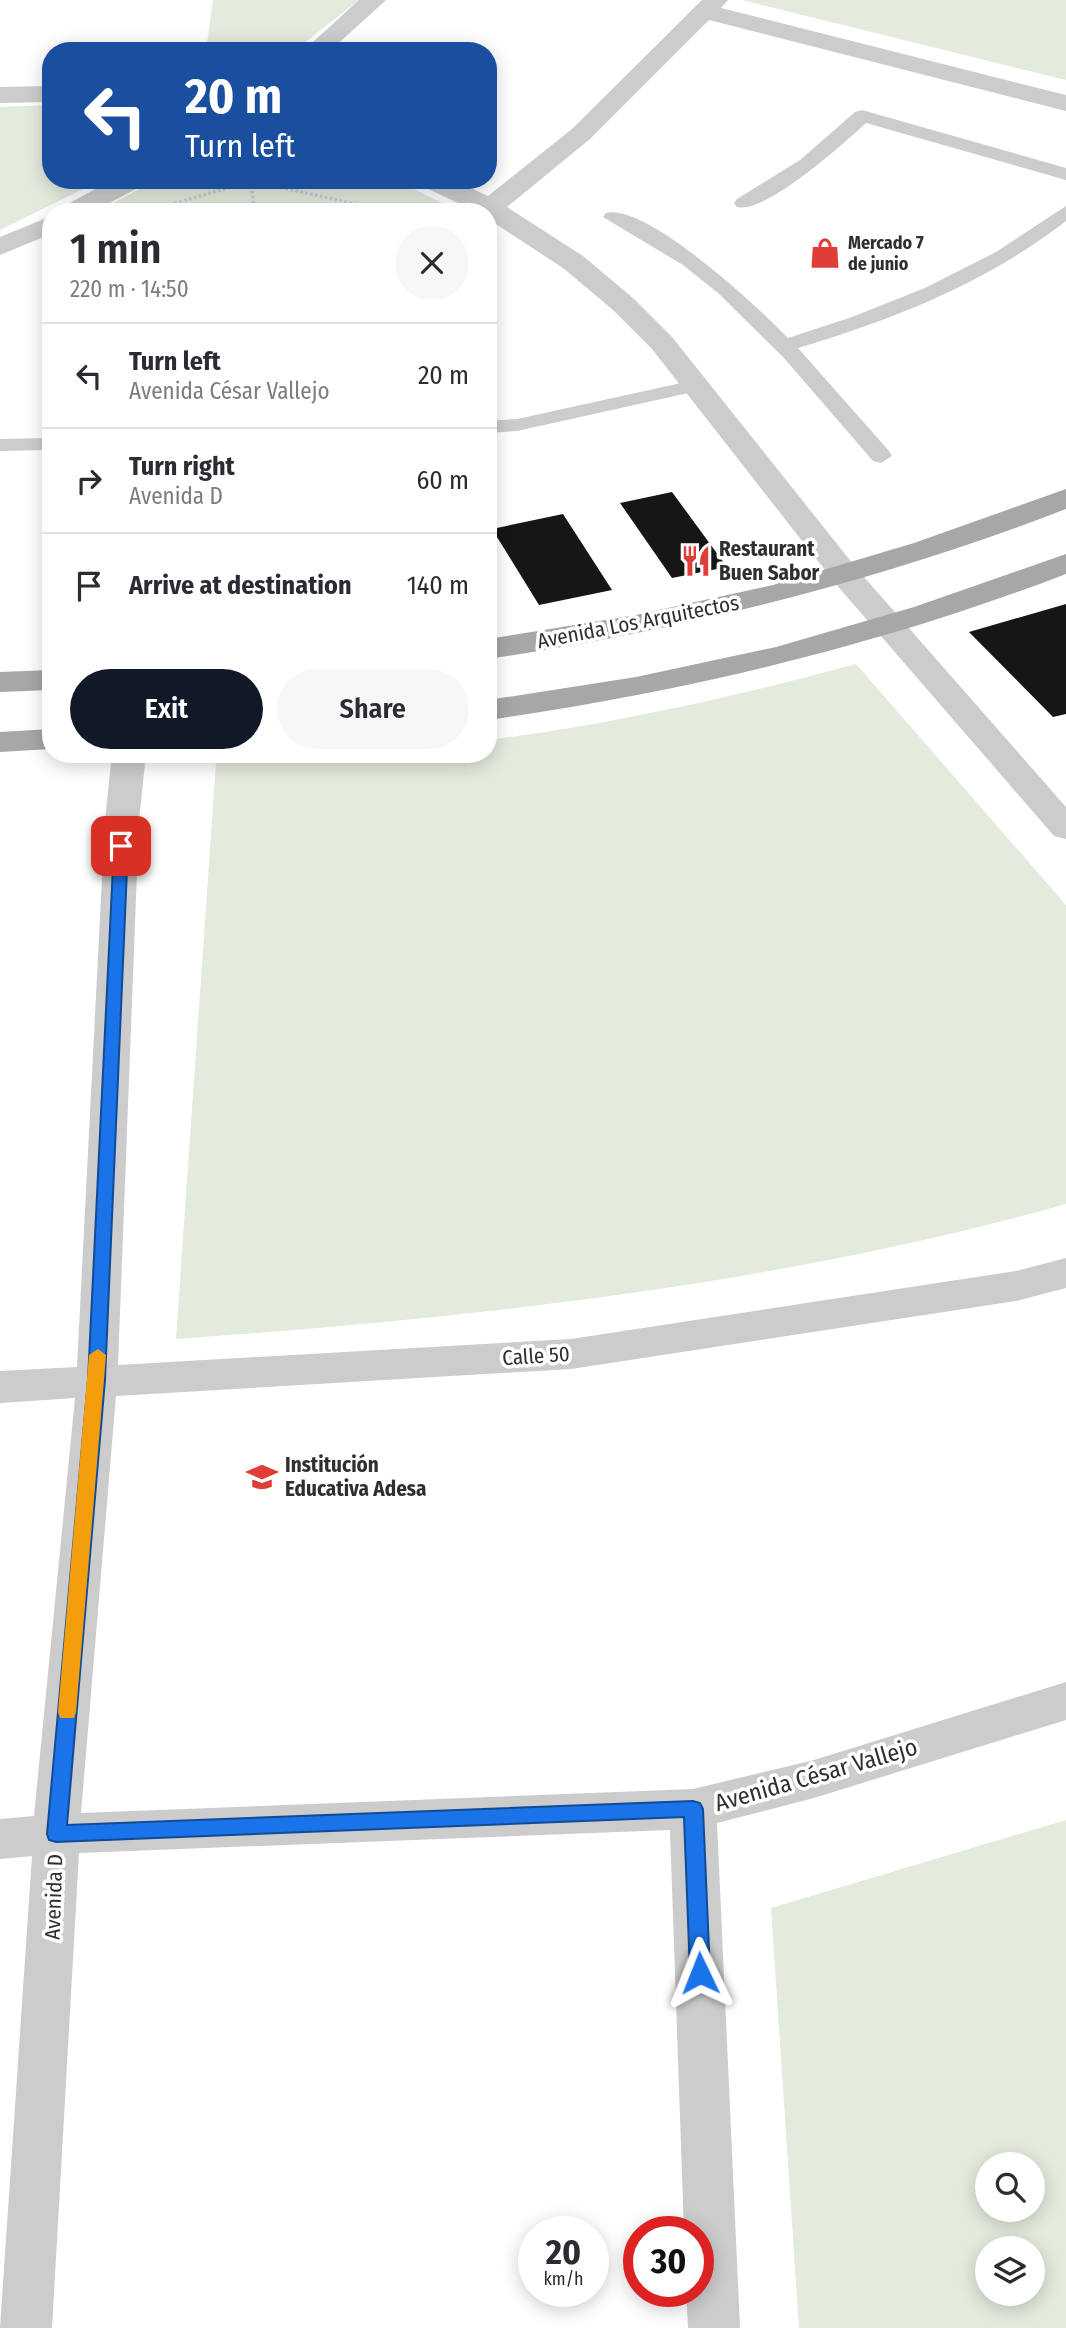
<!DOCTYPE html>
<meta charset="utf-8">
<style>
:root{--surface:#fff;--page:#f7f7f7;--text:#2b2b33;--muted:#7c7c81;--line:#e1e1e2;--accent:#111827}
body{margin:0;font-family:"Fira Sans Condensed",sans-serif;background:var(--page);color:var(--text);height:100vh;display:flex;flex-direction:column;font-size:26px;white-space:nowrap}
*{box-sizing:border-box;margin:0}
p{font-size:23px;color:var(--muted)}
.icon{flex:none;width:38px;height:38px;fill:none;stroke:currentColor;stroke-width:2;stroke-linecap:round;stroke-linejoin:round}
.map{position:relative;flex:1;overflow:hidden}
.side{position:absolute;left:42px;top:203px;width:455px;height:560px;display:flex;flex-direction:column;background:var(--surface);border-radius:28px;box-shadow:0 4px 18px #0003}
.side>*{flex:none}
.banner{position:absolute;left:42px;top:42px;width:455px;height:147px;border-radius:28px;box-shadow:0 4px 18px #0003;background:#1a4fa0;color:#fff;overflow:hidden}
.buttons{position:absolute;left:975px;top:2152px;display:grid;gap:14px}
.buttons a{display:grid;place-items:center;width:70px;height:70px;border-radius:50%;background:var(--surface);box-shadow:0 4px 18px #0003;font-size:35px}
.speed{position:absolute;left:518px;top:2216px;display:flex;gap:14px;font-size:35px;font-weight:700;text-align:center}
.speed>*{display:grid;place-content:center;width:91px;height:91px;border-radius:50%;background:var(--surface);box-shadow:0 4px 18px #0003;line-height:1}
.speed small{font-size:18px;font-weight:400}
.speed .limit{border:10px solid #d22;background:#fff;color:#111}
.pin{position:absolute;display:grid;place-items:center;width:60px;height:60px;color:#fff;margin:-30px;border-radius:14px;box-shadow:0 4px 10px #0006}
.me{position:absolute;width:77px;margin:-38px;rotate:358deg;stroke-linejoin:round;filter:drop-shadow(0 0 5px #0008)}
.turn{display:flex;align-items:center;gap:24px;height:147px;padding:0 28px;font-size:32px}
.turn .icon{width:91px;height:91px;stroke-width:2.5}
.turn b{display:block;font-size:49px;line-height:60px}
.round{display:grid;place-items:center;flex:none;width:74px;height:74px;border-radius:37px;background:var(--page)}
.overview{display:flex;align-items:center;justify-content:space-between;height:119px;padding:0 28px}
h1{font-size:42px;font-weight:600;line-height:52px}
.action{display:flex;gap:14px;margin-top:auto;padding:14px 28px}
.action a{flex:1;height:80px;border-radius:42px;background:var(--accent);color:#fff;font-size:28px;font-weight:600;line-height:80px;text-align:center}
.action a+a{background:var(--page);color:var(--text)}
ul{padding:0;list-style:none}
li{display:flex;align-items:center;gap:21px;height:105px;padding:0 28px;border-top:2px solid var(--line)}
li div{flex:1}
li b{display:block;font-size:26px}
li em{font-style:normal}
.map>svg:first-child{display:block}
.green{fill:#e3ebdd;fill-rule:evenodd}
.building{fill:#161616}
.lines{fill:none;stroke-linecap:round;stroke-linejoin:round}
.path{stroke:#ccc;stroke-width:3.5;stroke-dasharray:2.5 2.5;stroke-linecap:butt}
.lane{fill:#ccc;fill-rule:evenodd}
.street{fill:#ccc;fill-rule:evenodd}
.primary{fill:#a7a7a7;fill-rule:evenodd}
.route{fill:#1a73e8;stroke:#114b97;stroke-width:2}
.slow{fill:#f59e0b}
.labels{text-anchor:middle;stroke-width:7;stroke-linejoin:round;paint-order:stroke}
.far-poi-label{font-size:18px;font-weight:bold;fill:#2f2f2f;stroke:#fff;text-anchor:start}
.poi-label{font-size:21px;font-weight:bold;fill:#2f2f2f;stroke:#fff;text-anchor:start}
.street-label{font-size:21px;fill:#2f2f2f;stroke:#fff}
.near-street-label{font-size:24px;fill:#2f2f2f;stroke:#fff}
</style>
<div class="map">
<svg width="1066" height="2328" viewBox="0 0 1066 2328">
<rect width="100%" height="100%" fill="#fff"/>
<path class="green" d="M 213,0 L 359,0 L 294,51 L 206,51 Z
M 742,0 L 1066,0 L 1066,80 Z
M 51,105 L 51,180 L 101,180 L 0,230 L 0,107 Z
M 156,180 L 396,180 L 460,212 L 97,212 Z
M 856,664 L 1066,905 L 1066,1204 C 778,1285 473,1318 176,1339 L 216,763 L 356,754 L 488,754 L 488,740 C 613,724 734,697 856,664 Z
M 1066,1820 L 1066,2328 L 799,2328 L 771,1908 ZM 987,2165 L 1032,2165 L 1032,2210 L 987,2210 ZM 987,2249 L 1032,2249 L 1032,2294 L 987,2294 Z"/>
<path class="building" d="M 672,492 L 727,567 L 672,578 L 620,503 Z
M 563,514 L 612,590 L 539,605 L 492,529 Z
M 1066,604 L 1066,714 L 1053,717 L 969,632 Z"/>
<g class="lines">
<path class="path" d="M 377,180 L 389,185
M 251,181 L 254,212
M 170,205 L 251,181 L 393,212"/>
<path class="lane" d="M 862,110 L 1066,168 L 1066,180 L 866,123 C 844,143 766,214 737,207 L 734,203 L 737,199 L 800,160 L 855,112 Z
M 1066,206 L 1066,221 C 986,283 894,319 798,348 L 889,451 L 892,456 L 881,463 L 873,461 L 784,358 L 718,293 L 683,265 L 603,217 L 606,213 C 647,203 759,308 788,338 L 852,317 L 925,288 L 996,252 Z
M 695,380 L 702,382 L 706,386 L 702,390 L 517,431 L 488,433 L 488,421 L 517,419 Z
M 51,438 L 51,450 L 0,451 L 0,439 Z"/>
<path class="street" d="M 359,0 L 386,0 L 330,51 L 303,51 Z
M 702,0 L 728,0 L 721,8 L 1066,95 L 1066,111 L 709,20 L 590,139 L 507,207 L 583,256 L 633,298 L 672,337 L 857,569 L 1066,807 L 1066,839 L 1054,836 L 835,583 L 652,349 L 613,310 L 563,268 L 488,219 L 488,212 L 477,212 L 422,186 L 418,180 L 453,180 L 488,196 L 572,129 Z
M 51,86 L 51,102 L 0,103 L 0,87 Z
M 112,180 L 145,180 L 141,186 L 93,212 L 60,212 L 64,206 Z
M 51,216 L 51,234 L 0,255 L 0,237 Z
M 112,754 L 146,754 L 139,820 L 118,1365 L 571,1339 L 1016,1271 L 1066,1258 L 1066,1288 L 1016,1301 L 571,1369 L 116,1396 L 81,1813 L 693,1789 L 814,1760 L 1066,1682 L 1066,1720 L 814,1798 L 717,1823 L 740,2328 L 688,2328 L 686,2291 L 698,2291 L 698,2231 L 684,2231 L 670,1830 L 79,1853 L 52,2328 L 0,2328 L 32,1856 L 0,1859 L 0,1819 L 34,1816 L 75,1398 L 0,1403 L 0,1371 L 77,1367 L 105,820 Z"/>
<path class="primary" d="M 1066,489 L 1066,509 C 879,581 687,629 488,659 L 488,639 L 636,615 L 773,585 L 914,543 Z
M 1066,554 L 1066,574 C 879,646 687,691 488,720 L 488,700 L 636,677 L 776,647 L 914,607 Z
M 51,670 L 51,690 L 0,692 L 0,672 Z
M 51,729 L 51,749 L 0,752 L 0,732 Z"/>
</g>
<path class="route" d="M 121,842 L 128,846 L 105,1380 L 67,1825 L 693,1801 L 700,1803 L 703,1809 L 710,1973 L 707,1979 L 700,1982 L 693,1979 L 690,1973 L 684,1817 L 56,1842 L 49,1840 L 47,1834 L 88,1380 L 114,846 Z"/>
<path class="slow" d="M 98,1349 L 106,1355 L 76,1712 L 74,1718 L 60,1718 L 58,1712 L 89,1355 Z"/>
<defs>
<symbol id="shop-bare" viewBox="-9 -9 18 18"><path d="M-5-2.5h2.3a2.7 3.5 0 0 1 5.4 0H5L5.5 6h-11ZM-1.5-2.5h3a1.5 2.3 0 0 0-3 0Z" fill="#df3e38" stroke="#fff" stroke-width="2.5" paint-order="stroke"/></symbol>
<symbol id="restaurant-bare" viewBox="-9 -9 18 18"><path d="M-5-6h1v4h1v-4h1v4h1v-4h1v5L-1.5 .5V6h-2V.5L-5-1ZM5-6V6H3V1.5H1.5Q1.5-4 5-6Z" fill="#df3e38" stroke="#fff" stroke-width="2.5" paint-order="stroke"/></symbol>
<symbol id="school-bare" viewBox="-9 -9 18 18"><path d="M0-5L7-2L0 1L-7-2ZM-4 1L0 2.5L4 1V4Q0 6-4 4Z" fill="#df3e38" stroke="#fff" stroke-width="2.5" paint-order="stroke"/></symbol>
</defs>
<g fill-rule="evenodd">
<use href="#shop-bare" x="803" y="231" width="44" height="44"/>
<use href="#restaurant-bare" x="674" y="539" width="44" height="44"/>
<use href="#school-bare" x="240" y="1455" width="44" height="44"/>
</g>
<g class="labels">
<g class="far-poi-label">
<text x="848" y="249">Mercado 7<tspan x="848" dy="21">de junio</tspan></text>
</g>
<g class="poi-label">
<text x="719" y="556">Restaurant<tspan x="719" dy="24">Buen Sabor</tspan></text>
<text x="285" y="1472">Institución<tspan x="285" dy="24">Educativa Adesa</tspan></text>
</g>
<g class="street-label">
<text transform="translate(638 622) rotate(-11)" y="7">Avenida Los Arquitectos</text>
<text transform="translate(536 1356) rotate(-4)" y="7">Calle 50</text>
<text transform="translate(54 1897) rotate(-88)" y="7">Avenida D</text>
</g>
<g class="near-street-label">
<text transform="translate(816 1775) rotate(-16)" y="8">Avenida César Vallejo</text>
</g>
</g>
</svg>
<div class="buttons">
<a><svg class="icon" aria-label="search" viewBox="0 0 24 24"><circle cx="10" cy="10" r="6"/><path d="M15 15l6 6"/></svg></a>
<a><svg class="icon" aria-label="layers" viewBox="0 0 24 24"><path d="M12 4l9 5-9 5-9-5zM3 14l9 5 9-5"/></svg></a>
</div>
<div class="speed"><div>20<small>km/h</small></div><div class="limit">30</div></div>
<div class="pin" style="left:121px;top:846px;background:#d93025"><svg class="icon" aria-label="arrive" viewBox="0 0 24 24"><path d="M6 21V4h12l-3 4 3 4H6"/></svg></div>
<svg class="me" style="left:700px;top:1973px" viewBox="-20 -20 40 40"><path d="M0-17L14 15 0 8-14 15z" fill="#1a73e8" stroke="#fff" stroke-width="4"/></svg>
<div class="banner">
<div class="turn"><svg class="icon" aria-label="left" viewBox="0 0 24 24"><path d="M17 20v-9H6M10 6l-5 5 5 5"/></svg><div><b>20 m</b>Turn left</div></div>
</div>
<section class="side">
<div class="overview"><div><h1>1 min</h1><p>220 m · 14:50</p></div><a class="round"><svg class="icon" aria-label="close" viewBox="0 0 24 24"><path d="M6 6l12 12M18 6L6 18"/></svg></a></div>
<ul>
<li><svg class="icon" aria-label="left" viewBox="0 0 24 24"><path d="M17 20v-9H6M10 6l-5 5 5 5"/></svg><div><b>Turn left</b><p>Avenida César Vallejo</p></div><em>20 m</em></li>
<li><svg class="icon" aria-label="right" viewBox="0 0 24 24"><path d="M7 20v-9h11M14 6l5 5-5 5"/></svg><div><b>Turn right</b><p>Avenida D</p></div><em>60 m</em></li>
<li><svg class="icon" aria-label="arrive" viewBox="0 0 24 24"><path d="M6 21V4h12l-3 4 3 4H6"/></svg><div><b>Arrive at destination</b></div><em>140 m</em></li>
</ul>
<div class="action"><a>Exit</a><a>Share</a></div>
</section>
</div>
